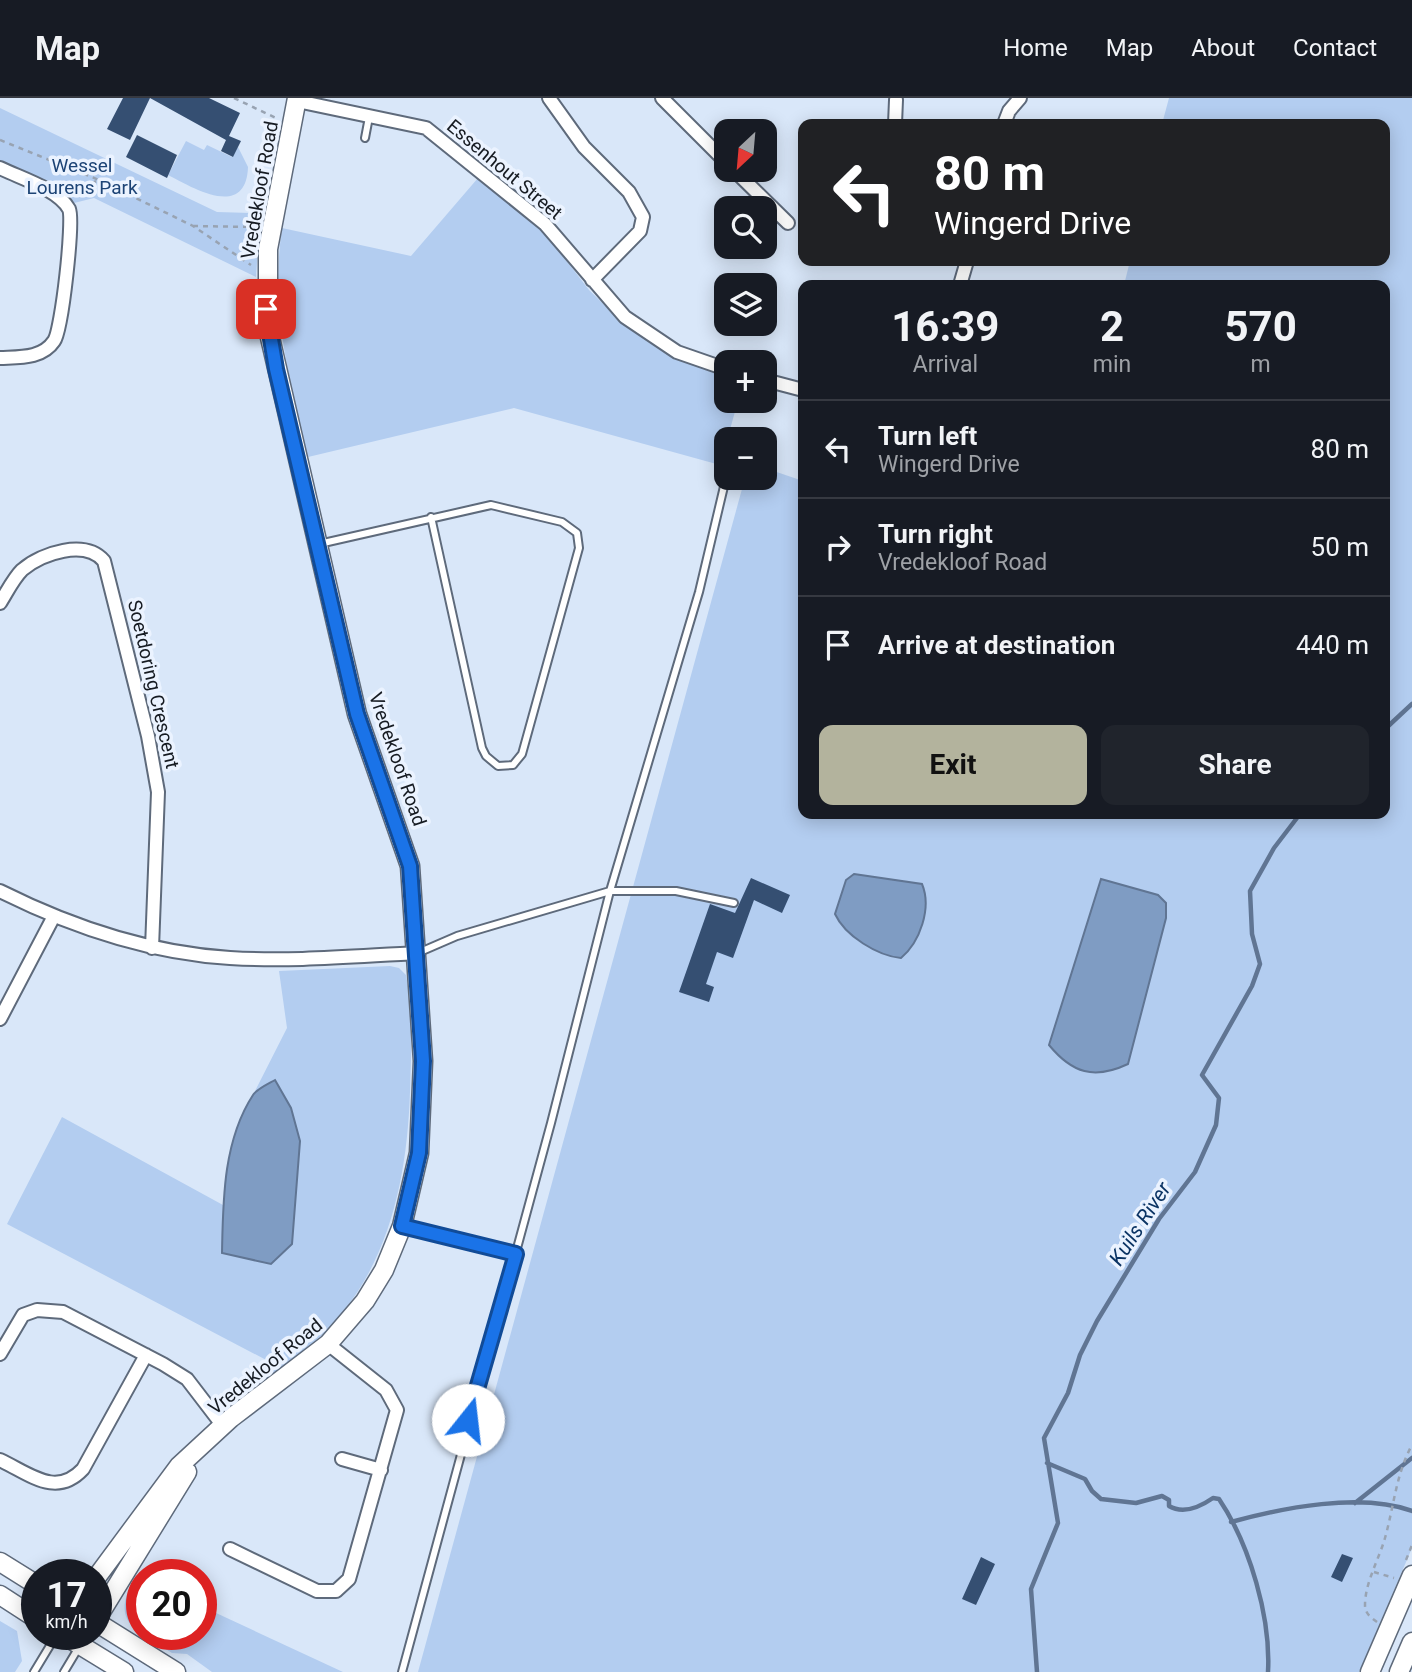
<!DOCTYPE html>
<meta charset="utf-8">
<style>
:root{--surface:#171b24;--page:#20242c;--text:#f1f3f6;--muted:#9ea1a6;--line:#363941;--accent:#b3b39d}
body{margin:0;font-family:Roboto,sans-serif;background:var(--page);color:var(--text);height:100vh;display:flex;flex-direction:column;font-size:26px;white-space:nowrap}
*{box-sizing:border-box;margin:0}
p{font-size:23px;color:var(--muted)}
.icon{flex:none;width:38px;height:38px;fill:none;stroke:currentColor;stroke-width:2;stroke-linecap:round;stroke-linejoin:round}
.map{position:relative;flex:1;overflow:hidden}
.side{position:absolute;left:798px;top:182px;width:592px;height:539px;display:flex;flex-direction:column;background:var(--surface);border-radius:14px;box-shadow:0 4px 18px #0003}
.side>*{flex:none}
.top-card{position:absolute;left:798px;top:21px;width:592px;height:147px;border-radius:14px;box-shadow:0 4px 18px #0003;background:#202124;color:#fff;overflow:hidden}
.needle{width:46px;rotate:206deg}
.buttons{position:absolute;left:714px;top:21px;display:grid;gap:14px}
.buttons a{display:grid;place-items:center;width:63px;height:63px;border-radius:14px;background:var(--surface);box-shadow:0 4px 18px #0003;font-size:35px}
.speed{position:absolute;left:21px;top:1461px;display:flex;gap:14px;font-size:35px;font-weight:700;text-align:center}
.speed>*{display:grid;place-content:center;width:91px;height:91px;border-radius:50%;background:var(--surface);box-shadow:0 4px 18px #0003;line-height:1}
.speed small{font-size:18px;font-weight:400}
.speed .limit{border:10px solid #d22;background:#fff;color:#111}
.pin{position:absolute;display:grid;place-items:center;width:60px;height:60px;color:#fff;margin:-30px;border-radius:14px;box-shadow:0 4px 10px #0006}
.me{position:absolute;width:77px;margin:-38px;rotate:16deg;stroke-linejoin:round;filter:drop-shadow(0 0 5px #0008)}
.turn{display:flex;align-items:center;gap:24px;height:147px;padding:0 21px;font-size:32px}
.turn .icon{width:91px;height:91px;stroke-width:2.5}
.turn b{display:block;font-size:49px;line-height:60px}
.eta{display:flex;justify-content:space-evenly;align-items:center;height:119px;text-align:center}
.eta b{font-size:42px;font-weight:700;line-height:49px}
.cta{display:flex;gap:14px;margin-top:auto;padding:14px 21px}
.cta a{flex:1;height:80px;border-radius:14px;background:var(--accent);color:#111;font-size:28px;font-weight:700;line-height:80px;text-align:center}
.cta a+a{background:var(--page);color:var(--text)}
ul{padding:0;list-style:none}
li{display:flex;align-items:center;gap:21px;height:98px;padding:0 21px;border-top:2px solid var(--line)}
li div{flex:1}
li b{display:block;font-size:26px}
li em{font-style:normal}
header{display:flex;align-items:center;gap:42px;box-sizing:border-box;height:98px;padding:0 35px;background:var(--surface);border-bottom:2px solid var(--line)}
header strong{font-size:33px}
nav{display:flex;gap:38px;margin-inline-start:auto;font-size:24px}
.map>svg:first-child{display:block}
.green{fill:#b3cdf0}
.water{fill:#7f9cc3;stroke:#607593;stroke-width:2}
.lines{fill:none;stroke-linecap:round;stroke-linejoin:round}
.stream{stroke:#607593;stroke-width:4.5}
.building{fill:#354f72}
.lane-casing{stroke:#5e6a7b;stroke-width:10}
.street-casing{stroke:#5e6a7b;stroke-width:16}
.secondary-casing{stroke:#5e6a7b;stroke-width:21}
.path{stroke:#98a3b2;stroke-width:2.5;stroke-dasharray:5 5;stroke-linecap:butt}
.lane{stroke:#fff;stroke-width:6}
.street{stroke:#fff;stroke-width:12}
.secondary{stroke:#fff;stroke-width:18}
.route-casing{stroke:#114b97;stroke-width:18}
.route{stroke:#1a73e8;stroke-width:12}
.labels{text-anchor:middle;stroke-width:7;stroke-linejoin:round;paint-order:stroke}
.park-label{font-size:19px;fill:#1c4375;stroke:#ebf3ff}
.street-label{font-size:19px;fill:#161b22;stroke:#ebf3ff}
.water-label{font-size:21px;font-style:italic;fill:#0b3464;stroke:#ebf3ff}
</style>
<header>
<strong>Map</strong>
<nav><a>Home</a><a>Map</a><a>About</a><a>Contact</a></nav>
</header>
<div class="map">
<svg width="1412" height="1574" viewBox="0 0 1412 1574">
<rect width="100%" height="100%" fill="#d9e7f9"/>
<path class="green" d="M 1169,0 L 1412,0 L 1412,1450 L 1359,1574 L 418,1574 L 745,380 L 765,380 L 765,370 L 803,383 L 803,716 L 1384,716 L 1384,187 L 1124,187 L 1130,163 L 1384,163 L 1384,26 L 1162,26 Z
M 0,10 L 217,114 L 251,115 L 259,136 L 256,179 L 94,100 L 74,105 L 61,93 L 0,64 Z
M 186,43 L 204,52 L 207,47 L 232,59 L 238,49 L 248,69 C 246,122 193,90 168,77 Z
M 478,80 L 546,136 L 589,192 L 626,228 L 679,262 L 726,278 L 726,303 L 738,303 L 720,367 L 514,310 L 308,359 C 289,279 270,213 282,130 L 411,158 Z
M 390,868 L 399,870 L 406,877 C 414,914 411,956 410,994 C 407,1081 389,1170 325,1234 C 298,1261 263,1283 232,1305 L 226,1298 L 270,1264 L 7,1126 L 62,1019 L 223,1107 L 222,1155 L 275,982 L 254,995 L 287,930 L 279,873 Z
M 135,1478 L 142,1481 L 142,1536 C 116,1520 124,1500 135,1478 Z
M 201,1508 L 343,1574 L 212,1574 L 187,1556 L 172,1555 L 143,1537 L 201,1536 Z
M 0,1523 L 17,1533 L 22,1563 L 15,1574 L 0,1574 Z"/>
<path class="water" d="M 854,776 L 922,786 C 932,810 920,844 901,860 C 878,858 845,838 835,816 L 846,782 Z
M 1101,781 L 1158,797 L 1166,805 L 1166,820 L 1128,966 C 1094,982 1072,975 1049,947 Z
M 275,982 L 291,1010 L 300,1043 L 292,1146 L 271,1166 L 222,1155 C 223,1103 223,1043 253,997 C 257,991 268,986 275,982 Z"/>
<g class="lines">
<path class="stream" d="M 1384,632 L 1412,606
M 1047,1365 L 1085,1381 L 1092,1393 L 1101,1401 L 1136,1405 L 1162,1398 L 1169,1402 L 1169,1408 C 1184,1417 1200,1409 1213,1400 L 1219,1401 C 1250,1447 1271,1520 1268,1574
M 1355,1405 L 1412,1360
M 1231,1424 C 1282,1410 1361,1394 1412,1413
M 1037,1574 L 1031,1491 L 1058,1425 L 1044,1340 L 1068,1295 L 1080,1257 L 1097,1223 L 1159,1121 L 1195,1074 L 1216,1027 L 1219,1000 L 1202,977 L 1252,888 L 1260,866 L 1252,836 L 1250,793 L 1274,750 L 1300,716"/>
</g>
<path class="building" d="M 123,0 L 209,0 L 240,15 L 229,38 L 241,43 L 233,59 L 221,53 L 226,42 L 150,0 L 130,42 L 107,31 Z
M 137,37 L 177,57 L 167,80 L 126,59 Z
M 751,780 L 790,797 L 782,815 L 754,802 L 733,860 L 717,854 L 706,886 L 714,889 L 709,904 L 679,894 L 710,806 L 735,815 Z
M 1342,1456 L 1353,1460 L 1342,1484 L 1331,1479 Z
M 981,1459 L 995,1466 L 976,1507 L 962,1501 Z"/>
<g class="lines">
<defs>
<path id="lane" d="M 365,40 L 369,19
M 319,446 L 491,407 L 562,424 L 577,435 L 579,450 L 522,656 L 513,667 L 498,668 L 486,658 L 482,650 L 431,419
M 420,854 L 457,838 L 610,793 L 676,793 L 734,805
M 405,1129 L 515,1156
M 34,1574 L 57,1536
M 64,1574 L 79,1549
M 402,1574 L 551,1025 L 610,793 L 699,494 L 726,380"/>
<path id="street" d="M 549,0 L 584,49 L 629,94 L 643,119 L 640,133 L 592,182
M 662,0 L 726,64
M 297,3 L 426,30 L 545,126 L 625,219 L 677,254 L 726,271
M 895,26 L 896,2
M 1004,26 L 1009,13 L 1020,0
M 0,70 C 20,80 58,91 69,111 C 74,122 62,232 54,243 C 42,261 19,259 0,260
M 734,72 L 788,125
M 960,187 L 967,163
M 765,282 L 803,292
M 0,505 C 7,494 13,481 22,472 C 42,455 85,441 104,463 L 148,638 L 158,694 L 152,850
M 0,793 C 72,829 149,855 230,860 C 292,864 356,858 418,855
M 0,921 L 54,818
M 0,1256 L 23,1217 L 37,1212 L 63,1214 L 163,1266 L 187,1281 L 223,1328
M 342,1361 L 381,1372
M 0,1362 C 30,1376 56,1400 83,1371 L 146,1257
M 230,1451 L 317,1493 L 336,1493 L 349,1481 L 397,1312 L 386,1292 L 328,1246"/>
<path id="secondary" d="M 0,1464 L 37,1487
M 96,1480 L 179,1368 L 231,1320 L 328,1246 L 365,1203 L 384,1172 L 402,1128 L 419,1055 L 423,963 L 410,768 L 357,616 L 268,231 L 268,151 L 297,0
M 0,1497 L 37,1521
M 96,1522 L 187,1374
M 96,1524 L 176,1574
M 62,1536 L 124,1574
M 1370,1574 L 1412,1477
M 1399,1574 L 1412,1544"/>
</defs>
<use href="#lane" class="lane-casing"/>
<use href="#street" class="street-casing"/>
<use href="#secondary" class="secondary-casing"/>
<path class="path" d="M 234,0 L 278,21
M 0,42 L 99,82
M 73,93 L 99,82 L 193,128 L 251,167
M 193,128 L 256,129
M 1406,1462 L 1412,1447
M 1374,1474 L 1394,1480
M 1377,1524 C 1370,1519 1365,1515 1365,1507 C 1365,1485 1379,1461 1385,1440 C 1394,1408 1396,1376 1412,1347"/>
<use href="#lane" class="lane"/>
<use href="#street" class="street"/>
<use href="#secondary" class="secondary"/>
</g>
<g class="lines">
<defs>
<path id="route" d="M 266,211 L 276,271 L 357,616 L 410,768 L 423,963 L 419,1055 L 402,1128 L 516,1156 L 468,1322"/>
</defs>
<use href="#route" class="route-casing"/>
<use href="#route" class="route"/>
</g>
<g class="labels">
<g class="park-label">
<text x="82" y="74">Wessel<tspan x="82" dy="22">Lourens Park</tspan></text>
</g>
<g class="street-label">
<text transform="translate(505 71) rotate(40)" y="7">Essenhout Street</text>
<text transform="translate(259 92) rotate(-80)" y="7">Vredekloof Road</text>
<text transform="translate(154 586) rotate(77)" y="7">Soetdoring Crescent</text>
<text transform="translate(398 661) rotate(71)" y="7">Vredekloof Road</text>
<text transform="translate(265 1268) rotate(-39)" y="7">Vredekloof Road</text>
</g>
<g class="water-label">
<text transform="translate(1140 1126) rotate(-57)" y="7">Kuils River</text>
</g>
</g>
</svg>
<div class="buttons">
<a><svg class="needle" viewBox="-14 -14 28 28"><path d="M0-13l5 13h-10z" fill="#e53935"/><path d="M0 13l5-13h-10z" fill="#9ea1a6"/></svg></a>
<a><svg class="icon" aria-label="search" viewBox="0 0 24 24"><circle cx="10" cy="10" r="6"/><path d="M15 15l6 6"/></svg></a>
<a><svg class="icon" aria-label="layers" viewBox="0 0 24 24"><path d="M12 4l9 5-9 5-9-5zM3 14l9 5 9-5"/></svg></a>
<a>+</a>
<a>−</a>
</div>
<div class="speed"><div>17<small>km/h</small></div><div class="limit">20</div></div>
<div class="pin" style="left:266px;top:211px;background:#d93025"><svg class="icon" aria-label="arrive" viewBox="0 0 24 24"><path d="M6 21V4h12l-3 4 3 4H6"/></svg></div>
<svg class="me" style="left:468px;top:1322px" viewBox="-20 -20 40 40"><circle r="19" fill="#fff"/><path d="M0-13L10 11 0 6-10 11z" fill="#1a73e8"/></svg>
<div class="top-card">
<div class="turn"><svg class="icon" aria-label="left" viewBox="0 0 24 24"><path d="M17 20v-9H6M10 6l-5 5 5 5"/></svg><div><b>80 m</b>Wingerd Drive</div></div>
</div>
<section class="side">
<div class="eta">
<div><b>16:39</b><p>Arrival</p></div>
<div><b>2</b><p>min</p></div>
<div><b>570</b><p>m</p></div>
</div>
<ul>
<li><svg class="icon" aria-label="left" viewBox="0 0 24 24"><path d="M17 20v-9H6M10 6l-5 5 5 5"/></svg><div><b>Turn left</b><p>Wingerd Drive</p></div><em>80 m</em></li>
<li><svg class="icon" aria-label="right" viewBox="0 0 24 24"><path d="M7 20v-9h11M14 6l5 5-5 5"/></svg><div><b>Turn right</b><p>Vredekloof Road</p></div><em>50 m</em></li>
<li><svg class="icon" aria-label="arrive" viewBox="0 0 24 24"><path d="M6 21V4h12l-3 4 3 4H6"/></svg><div><b>Arrive at destination</b></div><em>440 m</em></li>
</ul>
<div class="cta"><a>Exit</a><a>Share</a></div>
</section>
</div>
